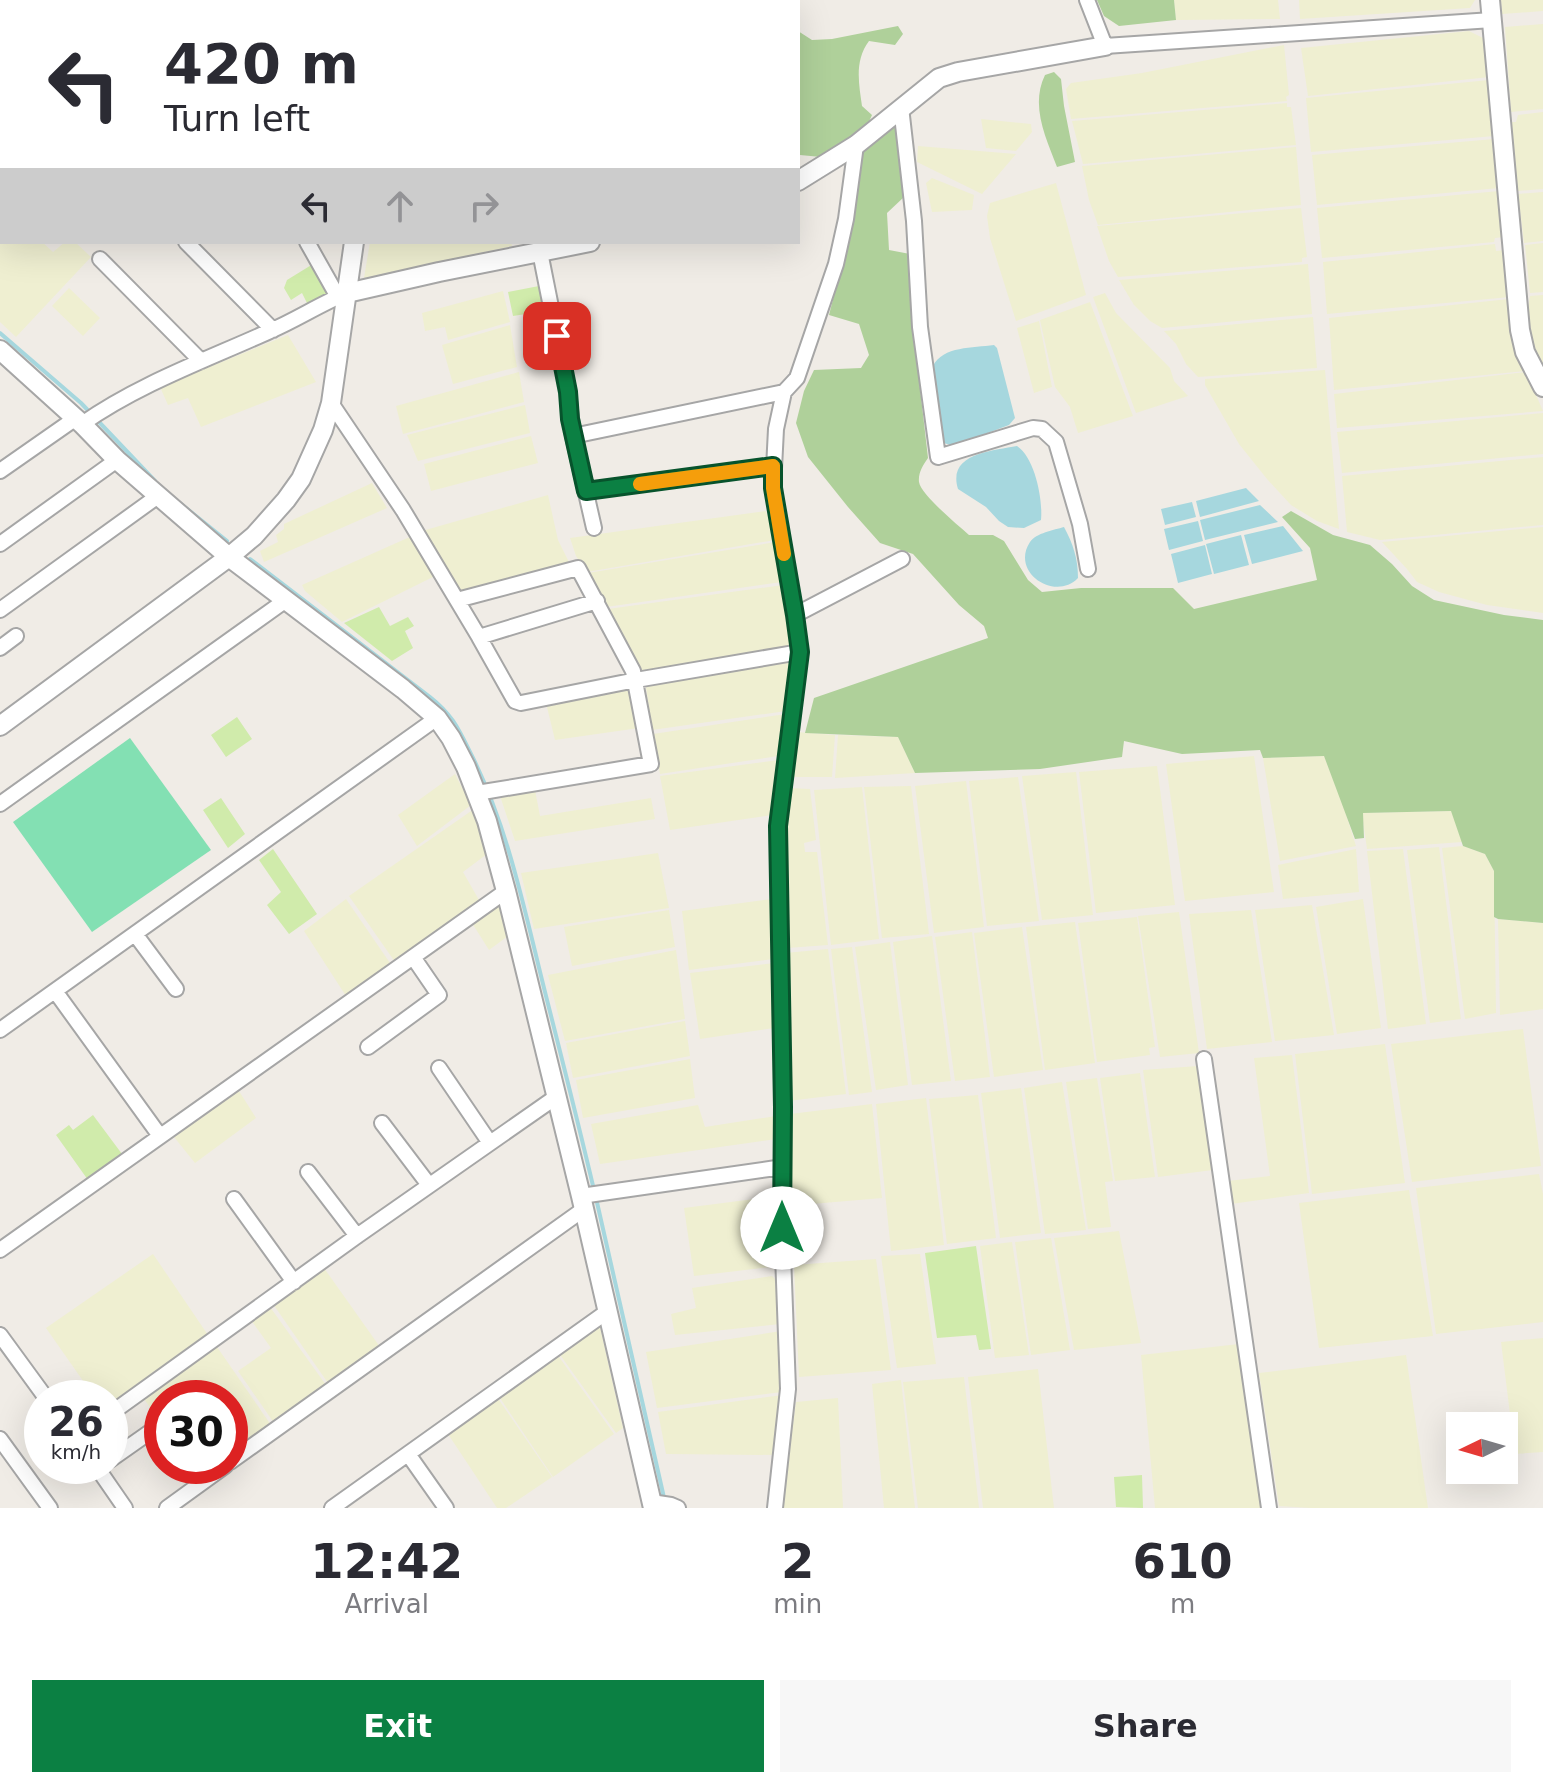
<!DOCTYPE html>
<style>
:root{--surface:#fff;--page:#f7f7f7;--text:#2b2b33;--muted:#7c7c81;--accent:#0b8043}
body{margin:0;font-family:"DejaVu Sans",sans-serif;background:var(--page);color:var(--text);height:100vh;display:flex;flex-direction:column;font-size:30px;white-space:nowrap}
*{box-sizing:border-box;margin:0}
p{font-size:26px;color:var(--muted)}
.icon{flex:none;width:44px;height:44px;fill:none;stroke:currentColor;stroke-width:2;stroke-linecap:round;stroke-linejoin:round}
.map{position:relative;height:1508px;overflow:hidden}
.details{display:flex;flex-direction:column;background:var(--surface);flex:1}
.details>*{flex:none}
.guide{position:absolute;left:0px;top:0px;width:800px;height:244px;box-shadow:0 8px 32px #0002;background:#fff;color:var(--text);overflow:hidden}
.needle{width:52px;rotate:265deg}
.tools{position:absolute;left:1446px;top:1412px;display:grid;gap:16px}
.tools a{display:grid;place-items:center;width:72px;height:72px;border-radius:0px;background:var(--surface);box-shadow:0 8px 32px #0002;font-size:40px}
.speed{position:absolute;left:24px;top:1380px;display:flex;gap:16px;font-size:40px;font-weight:700;text-align:center}
.speed>*{display:grid;place-content:center;width:104px;height:104px;border-radius:50%;background:var(--surface);box-shadow:0 8px 32px #0002;line-height:1}
.speed small{font-size:20px;font-weight:400}
.speed .limit{border:12px solid #d22;background:#fff;color:#111}
.pin{position:absolute;display:grid;place-items:center;width:68px;height:68px;color:#fff;margin:-34px;border-radius:16px;box-shadow:0 4px 12px #0006}
.me{position:absolute;width:88px;margin:-44px;rotate:0deg;stroke-linejoin:round;filter:drop-shadow(0 0 6px #0008)}
.turn{display:flex;align-items:center;gap:28px;height:168px;padding:0 32px;font-size:36px}
.turn .icon{width:104px;height:104px;stroke-width:2.5}
.turn b{display:block;font-size:56px;line-height:68px}
.lanes{display:flex;align-items:center;height:76px;padding:0 32px;background:#0003;justify-content:center;gap:40px;direction:ltr}
.lanes .off{opacity:.35}
.eta{display:flex;justify-content:space-evenly;align-items:center;height:136px;text-align:center}
.eta b{font-size:48px;font-weight:700;line-height:56px}
.cta{display:flex;gap:16px;margin-top:auto;padding:16px 32px}
.cta a{flex:1;height:92px;border-radius:0px;background:var(--accent);color:#fff;font-size:32px;font-weight:700;line-height:92px;text-align:center}
.cta a+a{background:var(--page);color:var(--text)}
.map>svg:first-child{display:block}
.farmland{fill:#efefd1}
.grass{fill:#d0ebab}
.forest{fill:#afd09a}
.pitch{fill:#83e0b3}
.water{fill:#a6d7de}
.lines{fill:none;stroke-linecap:round;stroke-linejoin:round}
.stream{stroke:#a6d7de;stroke-width:4}
.minor-casing{stroke:#a6a6a6;stroke-width:18}
.tertiary-casing{stroke:#a6a6a6;stroke-width:22}
.minor{stroke:#fff;stroke-width:14}
.tertiary{stroke:#fff;stroke-width:18}
.route-casing{stroke:#07532c;stroke-width:20}
.route{stroke:#0b8043;stroke-width:14}
.slow{stroke:#f59e0b;stroke-width:14}
</style>
<div class="map">
<svg width="1543" height="1508" viewBox="0 0 1543 1508">
<rect width="100%" height="100%" fill="#f0ece6"/>
<path class="farmland" d="M 1174,0 L 1278,0 L 1280,19 L 1176,20 Z
M 1299,0 L 1475,0 L 1470,8 L 1300,19 Z
M 1501,0 L 1543,0 L 1543,11 L 1502,14 Z
M 1543,24 L 1543,109 L 1511,112 L 1505,27 Z
M 1469,31 L 1485,39 L 1490,77 L 1308,96 L 1301,48 Z
M 1284,45 L 1289,95 L 1286,97 L 1287,101 L 1071,119 L 1066,89 L 1071,83 L 1142,73 Z
M 1489,80 L 1494,136 L 1311,152 L 1306,98 Z
M 1287,103 L 1287,107 L 1291,107 L 1296,145 L 1083,164 L 1072,121 Z
M 1543,112 L 1543,189 L 1518,191 L 1510,122 L 1516,122 L 1518,115 Z
M 981,119 L 1031,124 L 1032,132 L 1016,151 L 986,148 Z
M 1494,139 L 1499,188 L 1317,205 L 1312,155 Z
M 918,146 L 1016,154 L 982,194 L 917,162 Z
M 1296,147 L 1301,205 L 1098,225 L 1089,200 L 1082,166 Z
M 932,178 L 974,195 L 972,210 L 932,212 L 926,183 Z
M 1056,183 L 1086,295 L 1016,321 L 990,238 L 987,216 L 990,203 Z
M 1499,191 L 1504,237 L 1495,238 L 1494,242 L 1322,258 L 1317,208 Z
M 1543,192 L 1543,241 L 1524,243 L 1518,194 Z
M 1301,208 L 1307,257 L 1302,258 L 1302,262 L 1118,277 L 1109,261 L 1097,226 Z
M 2,224 L 2,242 L 42,242 L 53,252 L 65,242 L 75,242 L 91,257 L 16,337 L 0,322 L 0,226 Z
M 370,242 L 511,242 L 512,246 L 364,278 Z
M 1543,243 L 1543,292 L 1530,293 L 1525,245 Z
M 1495,244 L 1496,251 L 1505,250 L 1510,297 L 1327,314 L 1323,262 Z
M 1308,264 L 1312,314 L 1162,328 L 1150,321 L 1134,305 L 1119,280 Z
M 69,288 L 100,318 L 83,336 L 52,306 Z
M 503,291 L 510,322 L 448,340 L 445,327 L 425,331 L 422,313 Z
M 1105,293 L 1116,313 L 1170,368 L 1174,381 L 1188,396 L 1136,413 L 1093,297 Z
M 1543,295 L 1543,365 L 1532,342 L 1528,307 L 1530,296 Z
M 1509,299 L 1514,346 L 1525,371 L 1334,390 L 1329,318 Z
M 1090,302 L 1133,416 L 1078,433 L 1070,407 L 1055,387 L 1040,320 Z
M 1313,317 L 1317,368 L 1198,377 L 1186,364 L 1176,344 L 1164,331 Z
M 1039,321 L 1052,387 L 1034,393 L 1017,328 Z
M 510,325 L 517,367 L 453,384 L 442,345 Z
M 288,335 L 316,382 L 201,427 L 188,398 L 168,405 L 160,387 Z
M 1325,370 L 1339,529 L 1317,521 L 1291,505 L 1267,479 L 1239,444 L 1205,385 L 1205,379 Z
M 519,372 L 524,402 L 403,434 L 396,406 Z
M 1526,372 L 1543,411 L 1337,428 L 1334,394 Z
M 525,405 L 530,433 L 418,461 L 407,435 Z
M 1543,413 L 1543,454 L 1342,473 L 1337,432 Z
M 531,436 L 538,463 L 431,491 L 424,464 Z
M 1543,457 L 1543,525 L 1380,540 L 1347,532 L 1342,476 Z
M 372,483 L 387,508 L 264,562 L 260,551 L 278,542 L 276,535 L 284,529 L 284,524 Z
M 548,495 L 558,540 L 570,564 L 458,592 L 422,531 Z
M 766,511 L 767,515 L 772,515 L 775,540 L 587,572 L 576,556 L 570,538 Z
M 1543,527 L 1543,613 L 1487,605 L 1439,592 L 1417,582 L 1407,569 L 1382,542 Z
M 412,536 L 437,575 L 342,622 L 305,591 L 302,585 Z
M 776,542 L 782,582 L 606,607 L 588,573 Z
M 783,585 L 793,647 L 641,672 L 608,609 Z
M 793,660 L 786,711 L 652,730 L 646,687 Z
M 627,688 L 633,692 L 639,728 L 555,740 L 546,703 Z
M 786,714 L 778,756 L 660,774 L 653,734 Z
M 797,732 L 835,735 L 832,777 L 791,777 Z
M 838,735 L 898,737 L 915,773 L 835,778 Z
M 1254,756 L 1274,892 L 1185,901 L 1166,764 Z
M 1324,756 L 1344,808 L 1356,846 L 1280,861 L 1263,758 Z
M 778,760 L 772,815 L 670,830 L 660,776 Z
M 1157,766 L 1175,905 L 1096,913 L 1079,772 Z
M 1076,772 L 1093,915 L 1042,920 L 1022,776 Z
M 455,774 L 471,805 L 417,846 L 398,815 Z
M 1018,777 L 1039,921 L 987,926 L 969,781 Z
M 966,781 L 984,927 L 934,933 L 915,786 Z
M 911,786 L 929,934 L 882,938 L 864,787 Z
M 862,787 L 879,939 L 831,945 L 814,790 Z
M 789,788 L 810,789 L 816,840 L 804,843 L 805,852 L 817,852 L 828,945 L 787,948 L 786,815 Z
M 535,790 L 540,816 L 651,798 L 655,819 L 515,841 L 500,796 Z
M 474,809 L 487,854 L 463,872 L 479,900 L 395,962 L 349,896 Z
M 1452,811 L 1462,842 L 1367,849 L 1362,813 Z
M 1463,846 L 1485,854 L 1494,871 L 1496,1013 L 1465,1019 L 1442,848 Z
M 1439,847 L 1461,1019 L 1430,1023 L 1407,850 Z
M 1356,849 L 1359,892 L 1283,899 L 1278,865 Z
M 1403,849 L 1426,1024 L 1388,1029 L 1367,851 Z
M 658,853 L 669,908 L 534,929 L 521,873 Z
M 346,899 L 390,963 L 346,996 L 304,931 Z
M 772,899 L 773,959 L 689,970 L 682,911 Z
M 1363,899 L 1381,1028 L 1337,1034 L 1316,907 Z
M 502,904 L 508,936 L 489,950 L 472,923 Z
M 1312,905 L 1334,1035 L 1275,1041 L 1255,910 Z
M 669,910 L 675,947 L 572,966 L 564,927 Z
M 1251,910 L 1272,1042 L 1207,1049 L 1189,914 Z
M 1179,912 L 1199,1053 L 1160,1057 L 1138,916 Z
M 1137,917 L 1155,1047 L 1149,1048 L 1150,1055 L 1097,1062 L 1078,923 Z
M 1498,919 L 1543,923 L 1543,1009 L 1500,1015 Z
M 1075,922 L 1095,1063 L 1045,1070 L 1026,927 Z
M 1022,927 L 1043,1070 L 994,1077 L 974,933 Z
M 972,932 L 990,1077 L 955,1081 L 935,937 Z
M 932,936 L 951,1081 L 912,1085 L 893,942 Z
M 890,942 L 908,1085 L 876,1090 L 855,947 Z
M 852,947 L 872,1092 L 849,1095 L 831,949 Z
M 828,949 L 846,1094 L 788,1101 L 785,953 Z
M 676,950 L 685,1019 L 565,1041 L 548,975 Z
M 774,963 L 774,1028 L 700,1039 L 690,973 Z
M 685,1021 L 690,1056 L 573,1078 L 566,1043 Z
M 1523,1029 L 1541,1166 L 1412,1182 L 1391,1044 Z
M 1385,1044 L 1405,1183 L 1312,1194 L 1295,1054 Z
M 1292,1055 L 1309,1193 L 1231,1204 L 1228,1181 L 1270,1176 L 1254,1058 Z
M 690,1059 L 695,1098 L 583,1118 L 576,1080 Z
M 1198,1066 L 1213,1170 L 1158,1177 L 1143,1070 Z
M 1140,1073 L 1155,1177 L 1115,1181 L 1100,1078 Z
M 1097,1078 L 1113,1181 L 1105,1182 L 1111,1227 L 1088,1229 L 1066,1082 Z
M 1062,1082 L 1086,1230 L 1045,1234 L 1024,1088 Z
M 1021,1088 L 1041,1233 L 1000,1238 L 981,1093 Z
M 239,1091 L 256,1118 L 195,1163 L 174,1137 Z
M 978,1095 L 996,1238 L 947,1244 L 929,1099 Z
M 926,1098 L 944,1245 L 891,1251 L 876,1104 Z
M 872,1104 L 882,1198 L 788,1206 L 790,1114 Z
M 698,1105 L 705,1127 L 776,1116 L 777,1139 L 600,1164 L 591,1124 Z
M 1539,1174 L 1543,1194 L 1543,1322 L 1436,1334 L 1416,1188 Z
M 1409,1190 L 1433,1336 L 1319,1348 L 1299,1203 Z
M 778,1196 L 780,1266 L 694,1276 L 684,1208 Z
M 1119,1231 L 1141,1343 L 1074,1350 L 1054,1238 Z
M 1051,1238 L 1070,1350 L 1031,1355 L 1015,1242 Z
M 1012,1242 L 1029,1355 L 995,1358 L 980,1246 Z
M 153,1254 L 208,1335 L 110,1405 L 110,1398 L 95,1398 L 46,1328 Z
M 920,1254 L 936,1364 L 897,1368 L 881,1256 Z
M 876,1259 L 891,1370 L 799,1377 L 794,1265 Z
M 324,1268 L 380,1347 L 328,1383 L 273,1304 Z
M 772,1276 L 777,1281 L 780,1324 L 675,1335 L 671,1314 L 696,1308 L 692,1288 Z
M 270,1307 L 326,1385 L 274,1423 L 238,1371 L 271,1348 L 251,1320 Z
M 599,1323 L 623,1428 L 616,1433 L 558,1352 Z
M 781,1331 L 782,1392 L 657,1408 L 646,1352 Z
M 1543,1338 L 1543,1452 L 1515,1454 L 1501,1342 Z
M 215,1344 L 271,1425 L 230,1454 L 230,1398 L 162,1398 L 162,1424 L 144,1399 Z
M 1239,1344 L 1263,1508 L 1155,1508 L 1141,1355 Z
M 557,1354 L 614,1434 L 553,1477 L 498,1395 Z
M 1406,1355 L 1428,1508 L 1311,1508 L 1279,1506 L 1259,1373 Z
M 1038,1369 L 1054,1508 L 983,1508 L 968,1377 Z
M 964,1377 L 979,1508 L 918,1508 L 903,1382 Z
M 901,1380 L 915,1508 L 884,1508 L 872,1384 Z
M 783,1395 L 777,1455 L 666,1454 L 658,1412 Z
M 497,1397 L 552,1477 L 506,1508 L 497,1508 L 446,1431 Z
M 838,1398 L 843,1508 L 782,1508 L 796,1402 Z"/>
<path class="grass" d="M 313,264 L 331,294 L 308,305 L 302,293 L 291,300 L 284,288 L 287,280 Z
M 539,286 L 545,311 L 513,316 L 508,292 Z
M 379,607 L 390,626 L 408,617 L 414,626 L 405,631 L 413,648 L 392,661 L 344,623 Z
M 237,717 L 252,739 L 226,757 L 211,735 Z
M 221,798 L 245,834 L 228,848 L 203,810 Z
M 273,849 L 317,914 L 289,934 L 267,905 L 281,892 L 259,860 Z
M 93,1115 L 122,1154 L 88,1180 L 56,1135 L 69,1125 L 73,1130 Z
M 976,1246 L 991,1349 L 979,1350 L 976,1335 L 937,1338 L 925,1253 Z
M 1142,1475 L 1143,1508 L 1116,1507 L 1114,1477 Z"/>
<path class="forest" d="M 1097,0 L 1174,0 L 1176,20 L 1119,26 L 1104,16 Z
M 898,26 L 903,34 L 895,45 L 869,41 C 854,61 859,84 862,106 L 872,115 L 866,128 L 821,157 L 800,155 L 798,153 L 798,31 L 812,40 L 832,39 Z
M 1054,72 L 1061,79 L 1064,106 L 1075,162 L 1057,167 C 1046,138 1030,106 1045,75 Z
M 898,122 L 904,197 L 887,213 L 889,250 L 910,254 L 914,336 L 928,458 C 923,465 918,473 919,482 C 921,495 958,525 969,535 L 993,535 L 1004,541 L 1028,580 L 1042,592 L 1081,588 L 1173,588 L 1194,609 L 1317,580 L 1310,548 L 1282,517 L 1291,511 L 1333,535 L 1370,545 L 1392,564 L 1412,586 L 1434,600 L 1504,615 L 1543,620 L 1543,923 L 1498,919 L 1494,917 L 1494,871 L 1485,854 L 1463,846 L 1451,811 L 1363,813 L 1364,838 L 1355,839 L 1324,756 L 1263,758 L 1260,750 L 1182,754 L 1124,741 L 1122,757 L 1040,769 L 915,773 L 898,737 L 805,733 L 814,698 L 988,638 L 984,626 L 959,605 L 913,554 L 880,543 L 848,507 L 808,457 L 796,423 L 804,391 L 814,370 L 861,368 L 869,355 L 859,324 L 829,315 L 853,221 L 862,150 Z"/>
<path class="pitch" d="M 130,738 L 211,850 L 92,932 L 13,822 Z"/>
<path class="water" d="M 994,345 L 997,348 L 1015,418 L 1009,425 L 953,446 L 944,443 L 941,436 L 933,366 C 943,346 973,348 994,345 Z
M 1017,446 C 1035,458 1043,499 1041,520 L 1024,528 L 1008,527 L 999,521 L 986,507 L 958,489 C 947,453 992,451 1017,446 Z
M 1246,488 L 1259,501 L 1200,517 L 1196,501 Z
M 1192,502 L 1196,517 L 1165,525 L 1161,509 Z
M 1260,505 L 1278,522 L 1205,540 L 1200,520 Z
M 1198,521 L 1203,541 L 1169,550 L 1164,529 Z
M 1283,526 L 1303,551 L 1252,564 L 1244,535 Z
M 1064,527 C 1073,544 1078,558 1078,578 C 1055,602 1010,572 1030,542 C 1036,533 1054,530 1064,527 Z
M 1241,535 L 1249,565 L 1214,574 L 1206,544 Z
M 1205,545 L 1212,574 L 1178,583 L 1171,554 Z"/>
<g class="lines">
<path class="stream" d="M 0,333 L 81,403 L 155,481
M 176,500 L 227,541
M 250,559 L 430,697 C 453,715 459,730 472,756 C 510,832 526,918 547,1000 C 563,1063 579,1126 594,1190
M 596,1198 L 665,1502"/>
<defs>
<path id="minor" d="M 197,0 L 198,2
M 719,0 L 719,2
M 1087,0 L 1105,46 L 1492,20
M 28,2 L 30,0
M 104,2 L 106,0
M 0,30 L 2,28
M 0,52 L 2,54
M 901,107 L 914,221 L 920,327 L 938,457 L 1033,428 L 1042,429 L 1056,442 L 1080,524 L 1088,569
M 0,137 L 2,135
M 186,242 L 273,330
M 307,242 L 338,297
M 540,252 L 568,392 L 573,436 L 594,528
M 100,259 L 201,361
M 331,403 L 403,510 L 479,637 L 515,701 L 521,703 L 636,680 L 800,652
M 82,424 C 139,384 206,360 270,331 C 296,320 320,304 347,293
M 573,436 L 784,392
M 0,471 L 76,418
M 586,491 L 773,466
M 0,544 L 117,460
M 457,600 L 578,568 L 633,671 L 651,764 L 477,793
M 0,610 L 158,496
M 795,615 L 902,559
M 479,637 L 597,601
M 0,648 L 16,636
M 0,804 L 286,600
M 135,934 L 176,989
M 55,991 L 160,1136
M 0,1030 L 437,718
M 368,1047 L 439,995 L 413,957
M 1204,1059 L 1269,1508
M 439,1068 L 490,1143
M 382,1123 L 429,1185
M 308,1172 L 357,1236
M 581,1196 L 783,1167
M 234,1199 L 294,1282
M 0,1250 L 506,891
M 0,1335 L 46,1398
M 110,1414 L 357,1236 L 556,1097
M 0,1439 L 50,1508
M 408,1454 L 446,1508
M 110,1460 L 157,1427
M 230,1462 L 584,1209
M 96,1466 L 125,1508
M 651,1502 L 671,1505 L 678,1508
M 167,1508 L 225,1466
M 332,1508 L 608,1311
M 775,1508 L 788,1389 L 782,1228 L 783,1107 L 778,826 L 800,652 L 795,615 L 773,488 L 776,429 L 784,392 L 797,378 L 836,264 L 846,219 L 856,145"/>
<path id="tertiary" d="M 1490,0 L 1520,330 L 1525,352 L 1543,387
M 390,2 L 391,0
M 798,181 L 856,145 L 939,78 L 958,72 L 1105,46
M 347,293 L 439,272 L 590,242
M 0,350 L 82,424 L 117,460 L 229,557 L 403,689 L 437,718 L 451,738 L 466,767 L 487,821 L 506,891 L 581,1196 L 653,1508
M 0,726 L 229,557 L 254,536 L 286,500 L 301,479 L 323,430 L 331,403 L 354,242"/>
</defs>
<use href="#minor" class="minor-casing"/>
<use href="#tertiary" class="tertiary-casing"/>
<use href="#minor" class="minor"/>
<use href="#tertiary" class="tertiary"/>
</g>
<g class="lines">
<defs>
<path id="route" d="M 557,336 L 568,392 L 570,419 L 586,491 L 773,466 L 773,488 L 795,615 L 800,652 L 778,826 L 783,1107 L 782,1228"/>
</defs>
<use href="#route" class="route-casing"/>
<use href="#route" class="route"/>
<path class="slow" d="M 640,484 L 773,466 L 773,488 L 784,554"/>
</g>
</svg>
<div class="tools">
<a><svg class="needle" viewBox="-14 -14 28 28"><path d="M0-13l5 13h-10z" fill="#e53935"/><path d="M0 13l5-13h-10z" fill="#7c7c81"/></svg></a>
</div>
<div class="speed"><div>26<small>km/h</small></div><div class="limit">30</div></div>
<div class="pin" style="left:557px;top:336px;background:#d93025"><svg class="icon" aria-label="arrive" viewBox="0 0 24 24"><path d="M6 21V4h12l-3 4 3 4H6"/></svg></div>
<svg class="me" style="left:782px;top:1228px" viewBox="-20 -20 40 40"><circle r="19" fill="#fff"/><path d="M0-13L10 11 0 6-10 11z" fill="#0b8043"/></svg>
<div class="guide">
<div class="turn"><svg class="icon" aria-label="left" viewBox="0 0 24 24"><path d="M17 20v-9H6M10 6l-5 5 5 5"/></svg><div><b>420 m</b>Turn left</div></div>
<div class="lanes"><svg class="icon" aria-label="left" viewBox="0 0 24 24"><path d="M17 20v-9H6M10 6l-5 5 5 5"/></svg><svg class="icon off" aria-label="ahead" viewBox="0 0 24 24"><path d="M12 20V5M6 11l6-6 6 6"/></svg><svg class="icon off" aria-label="right" viewBox="0 0 24 24"><path d="M7 20v-9h11M14 6l5 5-5 5"/></svg></div>
</div>
</div>
<section class="details">
<div class="eta">
<div><b>12:42</b><p>Arrival</p></div>
<div><b>2</b><p>min</p></div>
<div><b>610</b><p>m</p></div>
</div>
<div class="cta"><a>Exit</a><a>Share</a></div>
</section>
